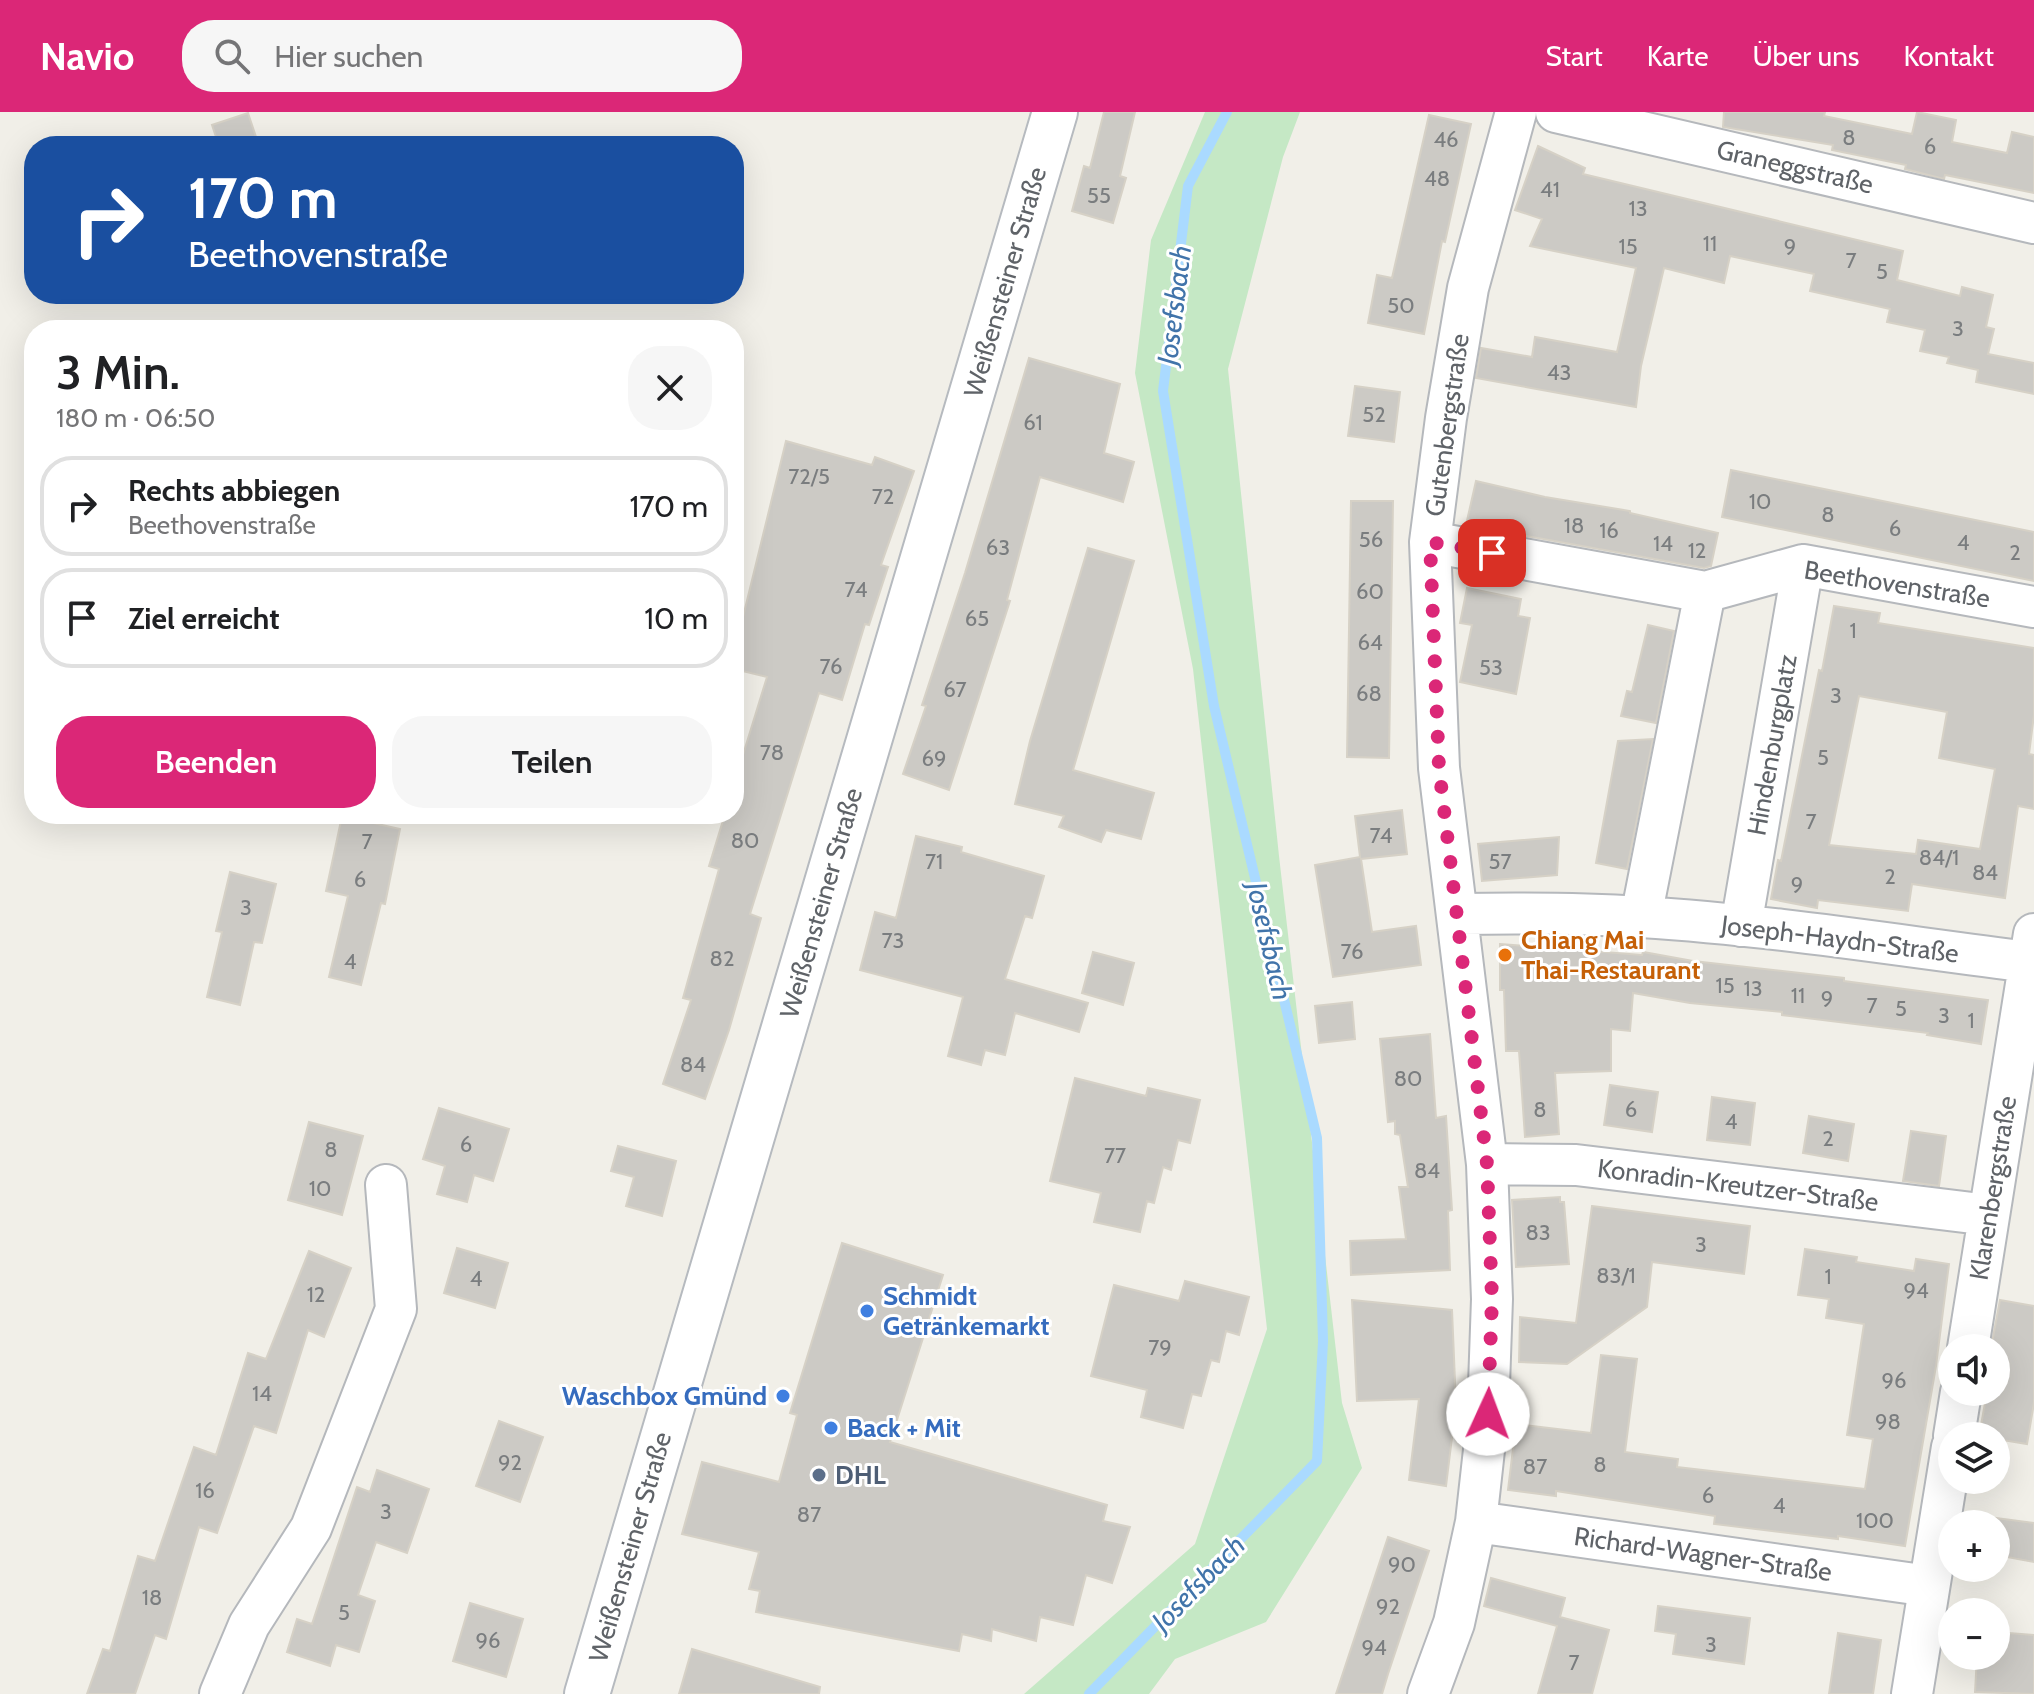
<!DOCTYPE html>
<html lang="de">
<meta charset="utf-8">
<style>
:root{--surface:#fff;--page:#f6f6f6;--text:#202124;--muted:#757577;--line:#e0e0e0;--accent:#db2777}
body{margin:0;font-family:Cabin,sans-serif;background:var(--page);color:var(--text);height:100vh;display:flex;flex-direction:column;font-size:30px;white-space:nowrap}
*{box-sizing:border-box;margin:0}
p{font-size:26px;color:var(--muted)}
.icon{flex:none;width:44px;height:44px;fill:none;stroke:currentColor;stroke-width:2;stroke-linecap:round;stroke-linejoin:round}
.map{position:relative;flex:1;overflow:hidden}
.drawer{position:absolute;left:24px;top:208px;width:720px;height:504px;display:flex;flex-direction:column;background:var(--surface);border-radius:32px;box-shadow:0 8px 32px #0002}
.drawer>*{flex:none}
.guide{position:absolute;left:24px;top:24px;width:720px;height:168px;border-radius:32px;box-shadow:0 8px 32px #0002;background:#1a4fa0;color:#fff;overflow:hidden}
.controls{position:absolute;left:1938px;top:1222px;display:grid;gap:16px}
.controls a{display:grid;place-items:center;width:72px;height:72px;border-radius:50%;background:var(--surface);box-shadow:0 8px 32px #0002;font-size:40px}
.pin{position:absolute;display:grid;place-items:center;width:68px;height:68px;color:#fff;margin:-34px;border-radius:16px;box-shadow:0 4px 12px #0006}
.me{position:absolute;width:88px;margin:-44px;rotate:2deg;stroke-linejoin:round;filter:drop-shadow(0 0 6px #0008)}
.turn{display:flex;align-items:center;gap:28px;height:168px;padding:0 32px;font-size:36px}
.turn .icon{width:104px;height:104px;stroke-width:2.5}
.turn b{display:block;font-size:56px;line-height:68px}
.round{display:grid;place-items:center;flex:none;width:84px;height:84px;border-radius:32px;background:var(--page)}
.head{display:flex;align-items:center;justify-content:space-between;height:136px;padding:0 32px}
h1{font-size:48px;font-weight:600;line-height:60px}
.button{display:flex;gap:16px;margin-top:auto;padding:16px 32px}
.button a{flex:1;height:92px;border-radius:32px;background:var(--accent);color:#fff;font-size:32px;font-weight:600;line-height:92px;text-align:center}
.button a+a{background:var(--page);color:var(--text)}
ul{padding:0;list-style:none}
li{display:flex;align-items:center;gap:24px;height:100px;margin:0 16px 12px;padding:0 16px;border:4px solid var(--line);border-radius:32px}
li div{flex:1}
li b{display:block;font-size:30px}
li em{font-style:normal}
header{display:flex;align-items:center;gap:48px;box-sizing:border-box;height:112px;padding:0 40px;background:var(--accent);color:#fff}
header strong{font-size:38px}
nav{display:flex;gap:44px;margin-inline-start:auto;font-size:28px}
.search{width:560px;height:72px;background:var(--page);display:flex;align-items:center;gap:20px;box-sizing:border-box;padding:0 28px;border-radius:32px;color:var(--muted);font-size:30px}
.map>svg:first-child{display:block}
.green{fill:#c5e8c5}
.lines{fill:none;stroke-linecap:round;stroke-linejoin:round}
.stream{stroke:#aadaff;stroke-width:10}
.building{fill:#cccac5;stroke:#d6d1c6;stroke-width:2;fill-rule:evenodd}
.minor-casing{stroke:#b5b8bc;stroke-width:44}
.secondary-casing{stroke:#b6babf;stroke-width:48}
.minor{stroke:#fff;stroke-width:40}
.secondary{stroke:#fff;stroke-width:44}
.route{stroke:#db2777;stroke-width:14;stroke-dasharray:0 25.2}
.food-dot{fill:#e8710a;stroke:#fff;stroke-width:3}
.shop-dot{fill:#3f7fe0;stroke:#fff;stroke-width:3}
.service-dot{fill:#5c6f8a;stroke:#fff;stroke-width:3}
.labels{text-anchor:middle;stroke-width:6;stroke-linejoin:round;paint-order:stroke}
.number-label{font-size:22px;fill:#7a7d7f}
.street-label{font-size:26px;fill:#5f6368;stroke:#fff}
.food-label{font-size:26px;font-weight:bold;fill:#c56008;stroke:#fff;text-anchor:start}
.shop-label{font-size:26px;font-weight:bold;fill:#366cbe;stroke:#fff;text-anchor:start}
.service-label{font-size:26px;font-weight:bold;fill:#4e5e75;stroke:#fff;text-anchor:start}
.water-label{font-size:28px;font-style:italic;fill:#4174aa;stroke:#fff}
</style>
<header>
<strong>Navio</strong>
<div class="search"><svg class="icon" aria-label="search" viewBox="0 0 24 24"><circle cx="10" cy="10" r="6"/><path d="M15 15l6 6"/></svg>Hier suchen</div>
<nav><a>Start</a><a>Karte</a><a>Über uns</a><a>Kontakt</a></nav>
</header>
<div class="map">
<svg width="2034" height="1582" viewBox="0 0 2034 1582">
<rect width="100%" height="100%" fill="#f1efe8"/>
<path class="green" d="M 1205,0 L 1300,0 L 1283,45 L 1228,257 L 1279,744 L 1342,1291 L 1362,1356 L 1266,1510 L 1175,1547 L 1149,1582 L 1024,1582 L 1195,1432 L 1267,1217 L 1193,557 L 1135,261 L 1151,128 Z"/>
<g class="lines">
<path class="stream" d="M 1089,1582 L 1317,1349 L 1323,1229 L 1317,1026 L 1214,594 L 1163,279 L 1188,74 L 1227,0"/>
</g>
<path class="building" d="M 1104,0 L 1135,0 L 1120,64 L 1126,66 L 1113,111 L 1072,99 L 1084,54 L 1090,56 Z
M 1724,0 L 1825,0 L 1824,4 L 1912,22 L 1917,0 L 1956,8 L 1952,30 L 2007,41 L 2012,20 L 2034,25 L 2034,81 L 1945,63 L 1944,67 L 1905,57 L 1906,53 L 1832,38 L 1833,33 L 1723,15 Z
M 248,1 L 259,34 L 219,34 L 212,13 Z
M 1429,3 L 1471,12 L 1445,130 L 1442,129 L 1424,222 L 1368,211 L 1377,163 L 1392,166 Z
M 1538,34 L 1585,56 L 1583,62 L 1903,139 L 1897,168 L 1960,184 L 1962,175 L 1993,183 L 1986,215 L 1994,217 L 1988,242 L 2034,251 L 2034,282 L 1976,270 L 1978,258 L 1947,251 L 1949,245 L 1920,239 L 1925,218 L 1887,210 L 1890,197 L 1810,179 L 1814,162 L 1730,144 L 1724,171 L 1664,156 L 1641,254 L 1636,295 L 1476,266 L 1481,236 L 1532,245 L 1535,225 L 1617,240 L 1636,156 L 1530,134 L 1542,107 L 1515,98 Z
M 1029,246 L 1120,272 L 1104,341 L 1134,350 L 1123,390 L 1040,365 L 1007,488 L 1010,489 L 949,678 L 903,662 L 926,594 L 922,593 L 965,461 Z
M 1355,274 L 1400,280 L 1394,330 L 1348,324 Z
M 786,329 L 872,353 L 875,345 L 914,359 L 881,453 L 888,455 L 869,513 L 865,512 L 842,588 L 819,581 L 750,802 L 761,806 L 729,918 L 705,987 L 663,972 L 691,888 L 683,886 L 719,757 L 709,754 L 725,702 L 734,702 L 734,672 L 767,565 L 734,557 L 734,507 L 742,509 Z
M 1731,358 L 2034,420 L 2034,469 L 1722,405 Z
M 1476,369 L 1545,385 L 1630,399 L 1630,401 L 1718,421 L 1711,454 L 1704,456 L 1466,413 Z
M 1351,389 L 1393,389 L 1389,646 L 1347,645 Z
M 1088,436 L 1134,449 L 1073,658 L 1154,681 L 1141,727 L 1106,718 L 1101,730 L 1059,715 L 1064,704 L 1015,692 L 1030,629 Z
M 1467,476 L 1521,487 L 1518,504 L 1530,506 L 1516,582 L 1460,570 L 1472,513 L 1460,511 Z
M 1834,494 L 1880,501 L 1878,511 L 2034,536 L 2034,603 L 2029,642 L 2034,643 L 2034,697 L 2018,694 L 2005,786 L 1912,772 L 1908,799 L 1818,788 L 1817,796 L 1771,787 L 1778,748 L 1781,749 L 1819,558 L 1822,559 ZM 1859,584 L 1947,600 L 1939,646 L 1995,657 L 1980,737 L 1918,728 L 1916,742 L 1829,733 Z
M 1648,513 L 1674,519 L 1656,611 L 1621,604 L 1627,579 L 1632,580 Z
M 1653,627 L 1627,757 L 1596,751 L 1618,629 Z
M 1402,698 L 1407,742 L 1361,747 L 1372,820 L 1416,814 L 1421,853 L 1333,865 L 1315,753 L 1360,745 L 1355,704 Z
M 342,704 L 400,717 L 385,792 L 381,791 L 361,873 L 329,865 L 348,784 L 326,779 Z
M 916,724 L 962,735 L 961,740 L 1044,764 L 1032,806 L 1025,804 L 1005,867 L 1088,891 L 1079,920 L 1015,901 L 1005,943 L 985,938 L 981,953 L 948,944 L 963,885 L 860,858 L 875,800 L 896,806 Z
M 1559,725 L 1557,763 L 1482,769 L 1478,732 Z
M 230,760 L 276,772 L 262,831 L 254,830 L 240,893 L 207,885 L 222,820 L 216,819 Z
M 1500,832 L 1642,843 L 1643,840 L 1693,849 L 1844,866 L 1844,869 L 1988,888 L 1981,932 L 1927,923 L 1928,921 L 1782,903 L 1782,900 L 1690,891 L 1633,881 L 1630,919 L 1611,917 L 1611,959 L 1555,961 L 1559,1022 L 1525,1025 L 1519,939 L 1506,939 L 1504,878 L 1500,878 Z
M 1093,840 L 1134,851 L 1123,893 L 1082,881 Z
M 1352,890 L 1355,927 L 1319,931 L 1315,894 Z
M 1430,922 L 1436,1006 L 1446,1004 L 1452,1098 L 1448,1099 L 1450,1158 L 1351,1163 L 1350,1129 L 1406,1127 L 1399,1075 L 1408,1075 L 1400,1023 L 1395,1022 L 1395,1009 L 1388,1010 L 1380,927 Z
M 1075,966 L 1146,984 L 1148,976 L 1200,988 L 1190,1031 L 1178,1028 L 1171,1058 L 1163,1055 L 1154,1091 L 1147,1089 L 1140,1120 L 1094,1110 L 1101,1081 L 1050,1069 Z
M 1610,973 L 1658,980 L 1652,1020 L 1604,1013 Z
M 1712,985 L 1755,991 L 1750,1033 L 1707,1028 Z
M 439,996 L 509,1017 L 493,1069 L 474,1063 L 467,1090 L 437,1082 L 445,1054 L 423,1047 Z
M 1809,1004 L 1854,1012 L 1848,1049 L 1803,1041 Z
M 309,1010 L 363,1024 L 342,1103 L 288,1088 Z
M 1911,1019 L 1946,1024 L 1939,1074 L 1903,1069 Z
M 618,1034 L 676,1049 L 662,1104 L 626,1094 L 634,1065 L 611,1059 Z
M 1560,1085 L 1560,1090 L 1564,1090 L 1569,1152 L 1516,1155 L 1512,1088 Z
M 1592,1094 L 1750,1114 L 1744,1162 L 1652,1150 L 1647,1195 L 1567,1252 L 1519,1250 L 1520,1205 L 1576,1211 Z
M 842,1131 L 943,1163 L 890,1330 L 1107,1393 L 1103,1409 L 1130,1415 L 1112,1471 L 1086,1463 L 1073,1513 L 1040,1505 L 1036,1529 L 992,1517 L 991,1529 L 962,1522 L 959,1539 L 756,1500 L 760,1479 L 749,1477 L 759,1440 L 682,1422 L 702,1350 L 779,1370 L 797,1303 L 790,1301 Z
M 457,1136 L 508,1151 L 495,1196 L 444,1181 Z
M 1805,1137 L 1857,1145 L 1856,1150 L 1914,1159 L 1916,1147 L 1949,1152 L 1936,1254 L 1905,1434 L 1838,1424 L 1838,1427 L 1714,1412 L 1715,1404 L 1556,1379 L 1556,1384 L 1508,1378 L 1516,1312 L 1591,1321 L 1601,1243 L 1637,1247 L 1625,1340 L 1678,1347 L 1677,1355 L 1865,1377 L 1873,1327 L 1847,1323 L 1864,1212 L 1826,1206 L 1829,1187 L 1798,1183 Z
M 309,1139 L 351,1156 L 324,1225 L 308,1218 L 276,1321 L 254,1314 L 217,1421 L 199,1415 L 166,1527 L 155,1523 L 135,1582 L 87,1582 L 103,1537 L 110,1539 L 138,1444 L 155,1449 L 194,1335 L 216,1343 L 248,1241 L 266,1247 Z
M 1185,1169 L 1249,1185 L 1239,1223 L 1226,1219 L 1219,1250 L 1211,1248 L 1201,1284 L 1192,1282 L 1183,1316 L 1141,1305 L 1147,1278 L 1091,1264 L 1114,1173 L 1179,1189 Z
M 1352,1188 L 1452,1198 L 1456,1293 L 1446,1374 L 1409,1368 L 1419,1287 L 1357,1289 Z
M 2000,1188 L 2034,1194 L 2034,1291 L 2027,1332 L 1996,1327 L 1996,1324 L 1979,1324 L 1987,1280 L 1996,1280 L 1996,1236 L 1991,1236 Z
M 499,1309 L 543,1325 L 520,1390 L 476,1374 Z
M 377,1358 L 429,1377 L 407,1441 L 376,1430 L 358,1483 L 375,1489 L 359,1540 L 336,1533 L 330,1554 L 287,1540 L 297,1507 L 312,1512 L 357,1375 L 370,1380 Z
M 1996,1406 L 2034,1411 L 2034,1450 L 1996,1443 Z
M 1388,1425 L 1429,1439 L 1388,1562 L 1382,1582 L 1336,1582 Z
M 1491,1466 L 1565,1486 L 1560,1505 L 1609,1518 L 1592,1582 L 1538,1582 L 1557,1514 L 1484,1494 Z
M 470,1491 L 523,1507 L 506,1565 L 453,1549 Z
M 1658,1494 L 1750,1506 L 1744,1552 L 1673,1542 L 1676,1522 L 1655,1519 Z
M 1996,1520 L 2034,1523 L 2034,1582 L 1975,1580 L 1977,1544 L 1996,1544 Z
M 1838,1521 L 1881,1528 L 1873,1582 L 1829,1582 Z
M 692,1537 L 820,1575 L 819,1582 L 679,1582 Z"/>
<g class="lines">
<defs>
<path id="minor" d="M 1556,0 L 2034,111
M 1430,430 L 1705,480 L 1803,453 L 2034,495
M 1458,802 C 1519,801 1580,801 1641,805 C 1771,813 1900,834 2029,850
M 1641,805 L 1705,480
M 1741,814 L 1803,453
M 1487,1052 L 1576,1053 L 1989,1103
M 1968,1236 L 2034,822
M 1954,1324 L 1961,1280
M 1476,1410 L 1929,1474
M 220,1582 L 249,1513 L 311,1416 L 396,1197 L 386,1073
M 1428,1582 L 1454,1511 L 1476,1410 L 1488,1302 L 1492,1187 L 1487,1052 L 1439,656 L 1430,430 L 1446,306 L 1468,176 L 1516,0
M 1912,1582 L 1952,1335"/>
<path id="secondary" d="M 587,1582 L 1055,0"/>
</defs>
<use href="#minor" class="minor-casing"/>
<use href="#secondary" class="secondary-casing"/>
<use href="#minor" class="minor"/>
<use href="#secondary" class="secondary"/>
</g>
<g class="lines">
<path class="route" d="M 1488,1302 L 1492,1187 L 1487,1052 L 1439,656 L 1430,430 L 1492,441"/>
</g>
<circle class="food-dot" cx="1505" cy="843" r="8"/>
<g class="shop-dot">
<circle cx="867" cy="1199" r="8"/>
<circle cx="783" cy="1284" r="8"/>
<circle cx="831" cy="1316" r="8"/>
</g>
<circle class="service-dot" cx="819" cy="1363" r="8"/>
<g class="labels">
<g class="number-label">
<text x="1849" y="33">8</text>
<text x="1446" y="35">46</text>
<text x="1930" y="42">6</text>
<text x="1437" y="74">48</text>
<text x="1550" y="85">41</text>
<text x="1099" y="91">55</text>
<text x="1638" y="104">13</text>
<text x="1710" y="139">11</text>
<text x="1628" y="142">15</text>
<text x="1790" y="142">9</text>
<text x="1851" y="156">7</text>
<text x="1882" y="167">5</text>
<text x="1401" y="201">50</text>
<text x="1958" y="224">3</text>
<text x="1559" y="268">43</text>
<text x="1374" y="310">52</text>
<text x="1033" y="318">61</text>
<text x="809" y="372">72/5</text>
<text x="883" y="392">72</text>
<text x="1760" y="397">10</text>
<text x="1828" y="410">8</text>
<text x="1574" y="421">18</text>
<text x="1895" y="424">6</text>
<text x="1609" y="426">16</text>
<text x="1371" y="435">56</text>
<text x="1963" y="438">4</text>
<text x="1663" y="439">14</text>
<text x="998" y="443">63</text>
<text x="1697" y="446">12</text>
<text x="2015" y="448">2</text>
<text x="856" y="485">74</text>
<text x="1370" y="487">60</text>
<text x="977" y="514">65</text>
<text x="1853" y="526">1</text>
<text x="1370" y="538">64</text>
<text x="831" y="562">76</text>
<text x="1491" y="563">53</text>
<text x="955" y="585">67</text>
<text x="1369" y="589">68</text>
<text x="1836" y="591">3</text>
<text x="772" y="648">78</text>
<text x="1823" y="653">5</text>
<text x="934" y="654">69</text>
<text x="1811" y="717">7</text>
<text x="1381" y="731">74</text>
<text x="745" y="736">80</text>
<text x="367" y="737">7</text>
<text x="1939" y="753">84/1</text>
<text x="934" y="757">71</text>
<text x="1500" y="757">57</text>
<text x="1985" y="768">84</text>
<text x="1890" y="772">2</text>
<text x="360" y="775">6</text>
<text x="1797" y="780">9</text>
<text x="246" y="803">3</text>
<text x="893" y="836">73</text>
<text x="1352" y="847">76</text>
<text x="722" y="854">82</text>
<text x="350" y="857">4</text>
<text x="1725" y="881">15</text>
<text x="1753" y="884">13</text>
<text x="1798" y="891">11</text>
<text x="1827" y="894">9</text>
<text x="1872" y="901">7</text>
<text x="1901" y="904">5</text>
<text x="1944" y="911">3</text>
<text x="1971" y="916">1</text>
<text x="693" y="960">84</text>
<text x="1408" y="974">80</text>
<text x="1540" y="1005">8</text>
<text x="1631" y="1005">6</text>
<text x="1731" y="1017">4</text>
<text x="1828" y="1034">2</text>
<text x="466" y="1040">6</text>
<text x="331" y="1045">8</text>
<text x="1115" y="1051">77</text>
<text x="1427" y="1066">84</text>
<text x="320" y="1084">10</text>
<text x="1538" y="1128">83</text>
<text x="1701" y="1140">3</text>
<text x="1616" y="1171">83/1</text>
<text x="1828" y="1172">1</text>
<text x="476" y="1174">4</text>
<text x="1916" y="1186">94</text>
<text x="316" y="1190">12</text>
<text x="1160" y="1243">79</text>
<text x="1894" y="1276">96</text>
<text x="262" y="1289">14</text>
<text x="1888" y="1317">98</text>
<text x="510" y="1358">92</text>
<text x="1600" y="1360">8</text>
<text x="1535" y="1362">87</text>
<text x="205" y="1386">16</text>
<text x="1708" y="1391">6</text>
<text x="1779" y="1401">4</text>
<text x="386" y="1407">3</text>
<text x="809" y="1410">87</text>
<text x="1875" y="1416">100</text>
<text x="1402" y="1460">90</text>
<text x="152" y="1493">18</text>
<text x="1388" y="1502">92</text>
<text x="344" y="1508">5</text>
<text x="488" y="1536">96</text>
<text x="1711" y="1540">3</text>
<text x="1374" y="1543">94</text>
<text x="1574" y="1558">7</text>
</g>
<g class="street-label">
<text transform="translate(1795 55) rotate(13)" y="9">Graneggstraße</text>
<text transform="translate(1005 170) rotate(-74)" y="9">Weißensteiner Straße</text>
<text transform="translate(1447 313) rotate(-82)" y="9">Gutenbergstraße</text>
<text transform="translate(1897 472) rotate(9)" y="9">Beethovenstraße</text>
<text transform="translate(1772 633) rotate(-80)" y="9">Hindenburgplatz</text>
<text transform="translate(821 791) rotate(-74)" y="9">Weißensteiner Straße</text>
<text transform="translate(1840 827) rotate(7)" y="9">Joseph-Haydn-Straße</text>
<text transform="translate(1738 1073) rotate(7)" y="9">Konradin-Kreutzer-Straße</text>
<text transform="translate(1993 1076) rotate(-81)" y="9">Klarenbergstraße</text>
<text transform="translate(630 1435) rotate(-74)" y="9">Weißensteiner Straße</text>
<text transform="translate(1703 1442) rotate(8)" y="9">Richard-Wagner-Straße</text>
</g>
<g class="food-label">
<text x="1521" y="837">Chiang Mai<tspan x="1521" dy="30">Thai-Restaurant</tspan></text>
</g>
<g class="shop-label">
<text x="883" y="1193">Schmidt<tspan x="883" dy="30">Getränkemarkt</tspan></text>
<text x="767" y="1293" text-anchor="end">Waschbox Gmünd</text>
<text x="847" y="1325">Back + Mit</text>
</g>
<g class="service-label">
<text x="835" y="1372">DHL</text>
</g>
<g class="water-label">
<text transform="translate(1174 193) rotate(-83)" y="10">Josefsbach</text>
<text transform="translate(1270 829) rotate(77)" y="10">Josefsbach</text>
<text transform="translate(1198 1471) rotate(-46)" y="10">Josefsbach</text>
</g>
</g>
</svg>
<div class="controls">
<a><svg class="icon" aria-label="sound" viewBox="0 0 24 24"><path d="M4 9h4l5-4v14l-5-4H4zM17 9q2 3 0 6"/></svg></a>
<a><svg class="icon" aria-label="layers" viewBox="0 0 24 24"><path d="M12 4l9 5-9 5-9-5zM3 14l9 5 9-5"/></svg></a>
<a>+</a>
<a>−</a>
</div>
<div class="pin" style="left:1492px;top:441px;background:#d93025"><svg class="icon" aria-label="arrive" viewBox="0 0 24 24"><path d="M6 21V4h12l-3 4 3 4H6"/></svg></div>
<svg class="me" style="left:1488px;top:1302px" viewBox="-20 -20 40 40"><circle r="19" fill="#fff"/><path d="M0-13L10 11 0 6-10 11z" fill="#db2777"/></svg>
<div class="guide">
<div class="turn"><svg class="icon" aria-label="right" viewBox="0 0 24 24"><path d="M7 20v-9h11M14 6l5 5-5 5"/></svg><div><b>170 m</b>Beethovenstraße</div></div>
</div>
<section class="drawer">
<div class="head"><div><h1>3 Min.</h1><p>180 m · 06:50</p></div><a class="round"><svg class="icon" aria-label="close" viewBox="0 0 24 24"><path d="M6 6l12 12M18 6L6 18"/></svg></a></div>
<ul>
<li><svg class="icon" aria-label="right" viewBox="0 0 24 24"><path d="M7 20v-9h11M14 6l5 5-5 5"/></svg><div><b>Rechts abbiegen</b><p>Beethovenstraße</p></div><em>170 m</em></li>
<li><svg class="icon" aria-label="arrive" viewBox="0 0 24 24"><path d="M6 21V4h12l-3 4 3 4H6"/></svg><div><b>Ziel erreicht</b></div><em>10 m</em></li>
</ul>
<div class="button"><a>Beenden</a><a>Teilen</a></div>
</section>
</div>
